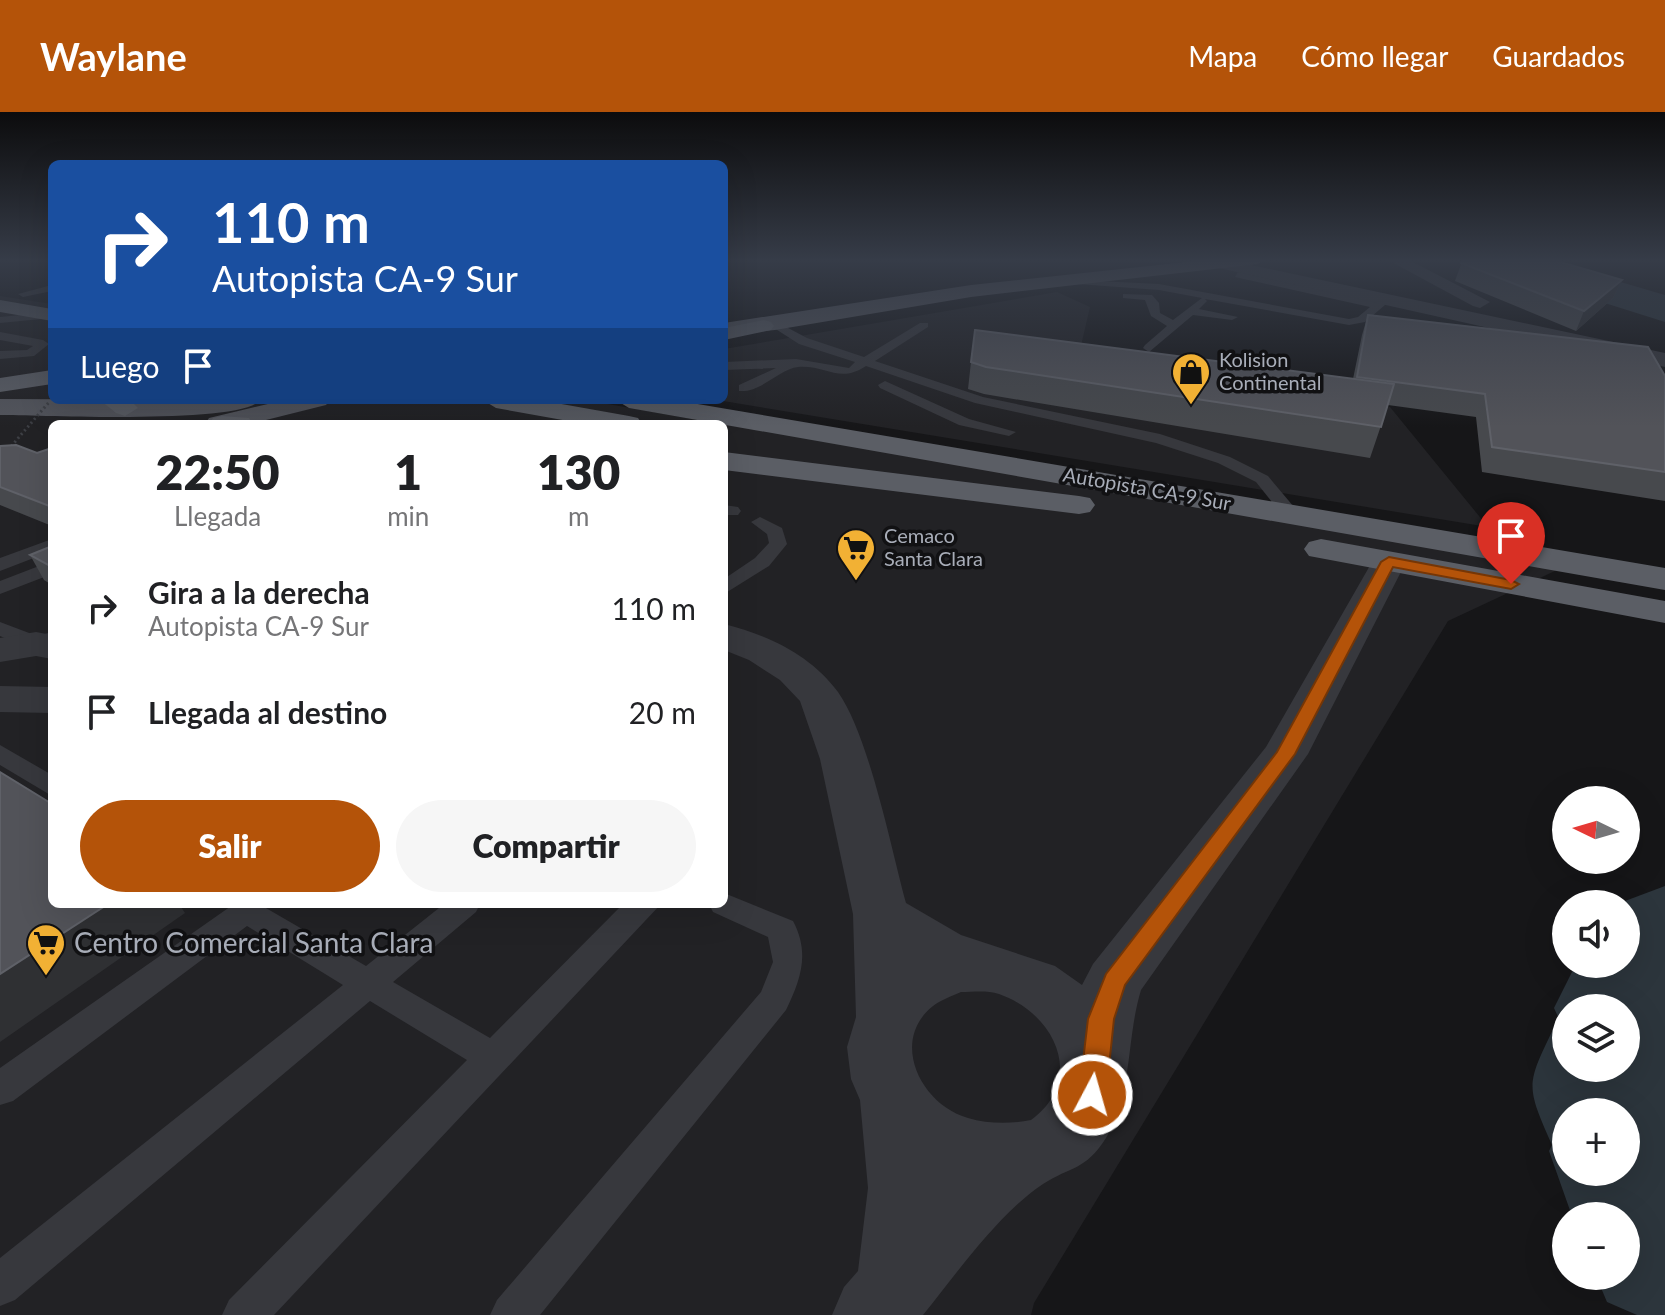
<!DOCTYPE html>
<html lang="es">
<meta charset="utf-8">
<style>
:root{--surface:#fff;--page:#f6f6f6;--text:#202124;--muted:#757577;--accent:#b45309}
body{margin:0;font-family:Lato,sans-serif;background:var(--page);color:var(--text);height:100vh;display:flex;flex-direction:column;font-size:30px;white-space:nowrap}
*{box-sizing:border-box;margin:0}
p{font-size:26px;color:var(--muted)}
.icon{flex:none;width:44px;height:44px;fill:none;stroke:currentColor;stroke-width:2;stroke-linecap:round;stroke-linejoin:round}
.map{position:relative;flex:1;overflow:hidden}
.side{position:absolute;left:48px;top:308px;width:680px;height:488px;display:flex;flex-direction:column;background:var(--surface);border-radius:12px;box-shadow:0 8px 32px #0002}
.side>*{flex:none}
.banner{position:absolute;left:48px;top:48px;width:680px;height:244px;border-radius:12px;box-shadow:0 8px 32px #0002;background:#1a4fa0;color:#fff;overflow:hidden}
.needle{width:52px;rotate:275deg}
.tools{position:absolute;left:1552px;top:674px;display:grid;gap:16px}
.tools a{display:grid;place-items:center;width:88px;height:88px;border-radius:50%;background:var(--surface);box-shadow:0 8px 32px #0002;font-size:40px}
.pin{position:absolute;display:grid;place-items:center;width:68px;height:68px;color:#fff;margin:-82px -34px;border-radius:50% 50% 50% 0;rotate:-45deg;box-shadow:0 0 8px #0007}
.pin .icon{rotate:45deg}
.me{position:absolute;width:88px;margin:-44px;rotate:6deg;stroke-linejoin:round;filter:drop-shadow(0 0 6px #0008)}
.turn{display:flex;align-items:center;gap:28px;height:168px;padding:0 32px;font-size:36px}
.turn .icon{width:104px;height:104px;stroke-width:2.5}
.turn b{display:block;font-size:56px;line-height:68px}
.then{display:flex;align-items:center;height:76px;padding:0 32px;background:#0003;gap:16px;font-size:30px}
.eta{display:flex;justify-content:space-evenly;align-items:center;height:136px;text-align:center}
.eta b{font-size:48px;font-weight:800;line-height:56px}
.cta{display:flex;gap:16px;margin-top:auto;padding:16px 32px}
.cta a{flex:1;height:92px;border-radius:48px;background:var(--accent);color:#fff;font-size:32px;font-weight:800;line-height:92px;text-align:center}
.cta a+a{background:var(--page);color:var(--text)}
ul{padding:0;list-style:none}
li{display:flex;align-items:center;gap:24px;height:104px;padding:0 32px}
li div{flex:1}
li b{display:block;font-size:30px}
li em{font-style:normal}
header{display:flex;align-items:center;gap:48px;box-sizing:border-box;height:112px;padding:0 40px;background:var(--accent);color:#fff}
header strong{font-size:38px}
nav{display:flex;gap:44px;margin-inline-start:auto;font-size:28px}
.map>svg:first-child{display:block}
.built{fill:#222225}
.lines{fill:none;stroke-linecap:round;stroke-linejoin:round}
.river{fill:#2c353c;fill-rule:evenodd}
.service{fill:#37383d;fill-rule:evenodd}
.minor{fill:#37383d;fill-rule:evenodd}
.primary{fill:#53555c;fill-rule:evenodd}
.trunk{fill:#5b5e65;fill-rule:evenodd}
.path-bridge{stroke:#3d3f44;stroke-width:3;stroke-dasharray:2 3;stroke-linecap:butt}
.wall{fill:#47494d}
.shaded-wall{fill:#2f3033}
.building{fill:#525359;stroke:#5f6168;stroke-width:2}
.route{fill:#b45309;stroke:#753606;stroke-width:2}
.labels{text-anchor:middle;stroke-width:7;stroke-linejoin:round;paint-order:stroke}
.far-poi-label{font-size:20px;fill:#a8adb8;stroke:#111113;text-anchor:start}
.far-street-label{font-size:20px;fill:#a8adb8;stroke:#111113}
.near-poi-label{font-size:28px;fill:#a8adb8;stroke:#111113;text-anchor:start}
</style>
<header>
<strong>Waylane</strong>
<nav><a>Mapa</a><a>Cómo llegar</a><a>Guardados</a></nav>
</header>
<div class="map">
<svg width="1665" height="1203" viewBox="0 0 1665 1203">
<rect width="100%" height="100%" fill="#161618"/>
<path class="built" d="M 1057,180 L 1090,195 L 1077,251 L 1390,295 L 1488,415 L 717,288 L 724,288 L 724,237 Z
M 0,184 L 52,192 L 52,288 L 585,288 L 721,312 L 52,312 L 52,792 L 724,792 L 724,312 L 1559,457 L 1448,509 L 1034,1191 L 1031,1203 L 0,1203 Z"/>
<g class="lines">
<path class="river" d="M 1503,147 L 1542,147 L 1665,183 L 1665,210 L 1513,162 Z
M 1665,774 L 1665,1203 L 1637,1203 L 1607,1190 L 1596,1164 L 1626,1164 L 1626,1104 L 1572,1104 L 1549,1039 L 1552,1033 C 1524,970 1527,973 1556,911 L 1560,909 L 1554,896 L 1576,852 L 1626,852 L 1626,792 L 1617,792 ZM 1566,896 L 1626,896 L 1626,956 L 1566,956 ZM 1566,1000 L 1626,1000 L 1626,1060 L 1566,1060 Z"/>
<path class="service" d="M 1238,160 L 1376,190 L 1387,184 L 1392,187 L 1365,210 L 1349,213 L 1205,187 L 1207,189 L 1199,197 L 1238,205 L 1232,208 L 1193,203 L 1149,240 L 1143,236 L 1145,233 L 1167,214 L 1151,204 L 1145,188 L 1123,186 L 1123,182 L 1152,183 L 1159,191 L 1160,201 L 1173,208 L 1202,186 L 1159,178 L 1051,170 L 1056,167 L 1159,172 L 1349,207 L 1358,205 L 1370,195 L 1235,165 Z
M 52,173 L 52,179 L 23,185 L 18,182 Z
M 52,200 L 52,206 L 0,211 L 0,205 Z
M 775,209 L 807,226 L 864,245 L 920,211 L 928,211 L 928,215 L 875,249 L 983,285 L 1160,322 L 1230,345 L 1268,364 L 1299,401 L 1296,405 L 1284,405 L 1256,370 L 1218,351 L 1156,331 L 975,291 L 866,254 C 839,272 827,253 798,255 C 779,257 761,281 739,279 L 739,273 L 776,256 L 724,258 L 724,250 L 796,247 L 849,256 L 855,250 L 799,232 L 771,214 Z
M 0,220 L 43,228 L 49,232 L 34,244 L 0,247 L 0,239 L 27,238 L 33,234 L 0,228 Z
M 885,269 L 969,307 L 1016,320 L 1009,324 L 959,313 L 880,276 L 878,273 Z
M 724,393 L 738,395 L 741,399 L 738,403 L 724,403 Z
M 760,405 L 782,416 L 787,432 L 769,454 L 724,482 L 724,467 L 755,446 L 769,431 L 767,422 L 751,410 Z
M 52,427 L 52,439 L 0,459 L 0,446 Z
M 52,449 L 52,462 L 0,482 L 0,469 Z
M 0,510 L 37,524 L 52,520 L 52,533 L 36,539 L 0,524 Z
M 0,633 L 52,663 L 52,684 L 0,653 Z
M 724,781 L 793,809 C 810,841 801,867 786,898 L 540,1203 L 490,1203 L 497,1188 L 761,880 L 773,850 L 768,825 L 713,800 L 709,792 L 724,792 Z
M 234,792 L 259,792 L 366,854 L 444,792 L 480,792 L 476,800 L 393,870 L 490,926 L 623,792 L 661,792 L 274,1203 L 222,1203 L 229,1188 L 467,948 L 370,889 L 15,1188 L 0,1194 L 0,1146 L 343,873 L 247,814 L 13,989 L 0,993 L 0,956 Z"/>
<path class="minor" d="M 1193,147 L 1223,147 L 1665,241 L 1665,255 L 1201,152 Z
M 1386,147 L 1407,147 L 1490,190 L 1480,196 L 1473,194 Z
M 1389,440 L 1401,443 L 1406,450 L 1308,642 L 1141,878 C 1126,927 1133,981 1106,1026 C 1085,1059 1071,1054 1043,1072 C 998,1102 957,1161 923,1203 L 832,1203 L 844,1175 L 858,1159 L 868,1076 L 860,988 L 851,967 L 847,935 L 856,905 L 853,802 L 820,647 L 800,589 L 780,568 L 749,548 L 724,538 L 724,512 C 768,523 811,543 838,580 C 869,624 891,736 906,791 L 961,823 L 1055,854 L 1082,873 L 1093,852 L 1266,635 L 1372,450 L 1377,443 ZM 961,880 C 973,880 987,878 999,882 C 1056,902 1086,968 1031,1008 C 1011,1012 988,1012 968,1006 C 921,993 889,929 933,894 C 941,888 952,884 961,880 Z
M 36,520 L 52,523 L 52,547 L 36,544 L 0,550 L 0,526 Z
M 0,574 L 52,575 L 52,601 L 0,600 Z"/>
<path class="primary" d="M 1214,147 L 1266,147 L 1258,152 L 971,185 L 775,218 L 724,223 L 724,211 L 971,173 Z
M 0,287 L 260,288 C 243,313 38,303 0,303 Z
M 285,288 L 330,288 L 326,293 L 250,312 L 205,312 L 209,306 Z"/>
<path class="trunk" d="M 0,188 L 52,197 L 52,209 L 0,200 Z
M 764,208 L 771,210 L 774,214 L 771,218 L 724,228 L 724,216 Z
M 52,258 L 52,272 L 0,280 L 0,266 Z
M 100,288 L 130,288 L 138,296 L 125,304 L 116,301 Z
M 483,288 L 539,288 L 629,304 L 638,306 L 642,312 L 585,312 L 496,296 Z
M 616,288 L 674,288 L 1665,456 L 1665,478 L 629,296 Z
M 222,304 L 249,306 L 253,312 L 209,312 L 213,306 Z
M 724,340 L 1079,384 L 1090,386 L 1095,393 L 1090,400 L 1079,402 L 724,358 Z
M 1321,427 L 1665,489 L 1665,511 L 1309,444 L 1304,437 L 1309,430 Z"/>
<path class="path-bridge" d="M 8,338 L 50,289"/>
</g>
<path class="wall" d="M 1463,147 L 1622,168 L 1613,186 L 1576,219 L 1455,169 Z
M 1368,203 L 1665,264 L 1665,389 L 1482,360 L 1476,305 L 1388,293 L 1370,346 L 984,282 L 968,277 L 971,250 L 1353,267 L 1362,223 Z
M 0,334 L 37,341 L 52,336 L 52,414 L 0,393 Z
M 52,434 L 52,473 L 44,468 L 30,443 Z"/>
<path class="shaded-wall" d="M 1622,168 L 1613,186 L 1576,219 L 1584,199 Z
M 108,792 L 179,792 L 185,801 L 0,930 L 0,862 Z"/>
<path class="building" d="M 1463,147 L 1550,147 L 1622,168 L 1584,199 L 1461,151 Z
M 1368,203 L 1648,235 L 1665,264 L 1665,360 L 1492,335 L 1485,282 L 1357,265 Z
M 975,218 L 1394,272 L 1381,315 L 986,255 L 971,250 Z
M 16,333 L 37,341 L 52,336 L 52,395 L 0,375 L 0,334 Z
M 52,434 L 52,455 L 30,443 Z
M 0,660 L 52,692 L 52,792 L 108,792 L 0,862 Z"/>
<linearGradient id="sky" x2="0" y2="1"><stop stop-color="#0c0c0d"/><stop offset="0.47" stop-color="#363c48"/><stop offset="1" stop-color="#363c48" stop-opacity="0"/></linearGradient>
<rect width="1665" height="315" fill="url(#sky)"/>
<path class="route" d="M 1389,445 L 1511,468 L 1519,472 L 1511,477 L 1393,455 L 1295,642 L 1125,873 L 1114,907 L 1106,983 L 1102,992 L 1092,996 L 1083,992 L 1079,983 L 1088,907 L 1106,862 L 1277,640 L 1381,450 Z"/>
<defs>
<symbol id="shop-pin" viewBox="-11 -11 22 30"><path d="M0 17L-7.5 6A9.5 9.5 0 1 1 7.5 6Z" fill="#f2b134" stroke="#111113"/><path d="M-5-2.5h2.3a2.7 3.5 0 0 1 5.4 0H5L5.5 6h-11ZM-1.5-2.5h3a1.5 2.3 0 0 0-3 0Z" fill="#111"/></symbol>
<symbol id="supermarket-pin" viewBox="-11 -11 22 30"><path d="M0 17L-7.5 6A9.5 9.5 0 1 1 7.5 6Z" fill="#f2b134" stroke="#111113"/><path d="M-6-5.5h2.5l.6 2H6L4.5 2H-2.5L-4.4-4H-6ZM-1.5 3.2a1.3 1.3 0 1 0 .1 0ZM3 3.2a1.3 1.3 0 1 0 .1 0Z" fill="#111"/></symbol>
</defs>
<g fill-rule="evenodd">
<use href="#shop-pin" x="1169" y="238" width="44" height="60"/>
<use href="#supermarket-pin" x="834" y="414" width="44" height="60"/>
<use href="#supermarket-pin" x="24" y="809" width="44" height="60"/>
</g>
<g class="labels">
<g class="far-poi-label">
<text x="1219" y="255">Kolision<tspan x="1219" dy="23">Continental</tspan></text>
<text x="884" y="431">Cemaco<tspan x="884" dy="23">Santa Clara</tspan></text>
</g>
<g class="far-street-label">
<text transform="translate(1147 377) rotate(10)" y="7">Autopista CA-9 Sur</text>
</g>
<g class="near-poi-label">
<text x="74" y="841">Centro Comercial Santa Clara</text>
</g>
</g>
</svg>
<div class="tools">
<a><svg class="needle" viewBox="-14 -14 28 28"><path d="M0-13l5 13h-10z" fill="#e53935"/><path d="M0 13l5-13h-10z" fill="#757577"/></svg></a>
<a><svg class="icon" aria-label="sound" viewBox="0 0 24 24"><path d="M4 9h4l5-4v14l-5-4H4zM17 9q2 3 0 6"/></svg></a>
<a><svg class="icon" aria-label="layers" viewBox="0 0 24 24"><path d="M12 4l9 5-9 5-9-5zM3 14l9 5 9-5"/></svg></a>
<a>+</a>
<a>−</a>
</div>
<div class="pin" style="left:1511px;top:472px;background:#d93025"><svg class="icon" aria-label="arrive" viewBox="0 0 24 24"><path d="M6 21V4h12l-3 4 3 4H6"/></svg></div>
<svg class="me" style="left:1092px;top:983px" viewBox="-20 -20 40 40"><circle r="17" fill="#b45309" stroke="#fff" stroke-width="3"/><path d="M0-11L8 9 0 5-8 9z" fill="#fff"/></svg>
<div class="banner">
<div class="turn"><svg class="icon" aria-label="right" viewBox="0 0 24 24"><path d="M7 20v-9h11M14 6l5 5-5 5"/></svg><div><b>110 m</b>Autopista CA-9 Sur</div></div>
<div class="then">Luego<svg class="icon" aria-label="arrive" viewBox="0 0 24 24"><path d="M6 21V4h12l-3 4 3 4H6"/></svg></div>
</div>
<section class="side">
<div class="eta">
<div><b>22:50</b><p>Llegada</p></div>
<div><b>1</b><p>min</p></div>
<div><b>130</b><p>m</p></div>
</div>
<ul>
<li><svg class="icon" aria-label="right" viewBox="0 0 24 24"><path d="M7 20v-9h11M14 6l5 5-5 5"/></svg><div><b>Gira a la derecha</b><p>Autopista CA-9 Sur</p></div><em>110 m</em></li>
<li><svg class="icon" aria-label="arrive" viewBox="0 0 24 24"><path d="M6 21V4h12l-3 4 3 4H6"/></svg><div><b>Llegada al destino</b></div><em>20 m</em></li>
</ul>
<div class="cta"><a>Salir</a><a>Compartir</a></div>
</section>
</div>
